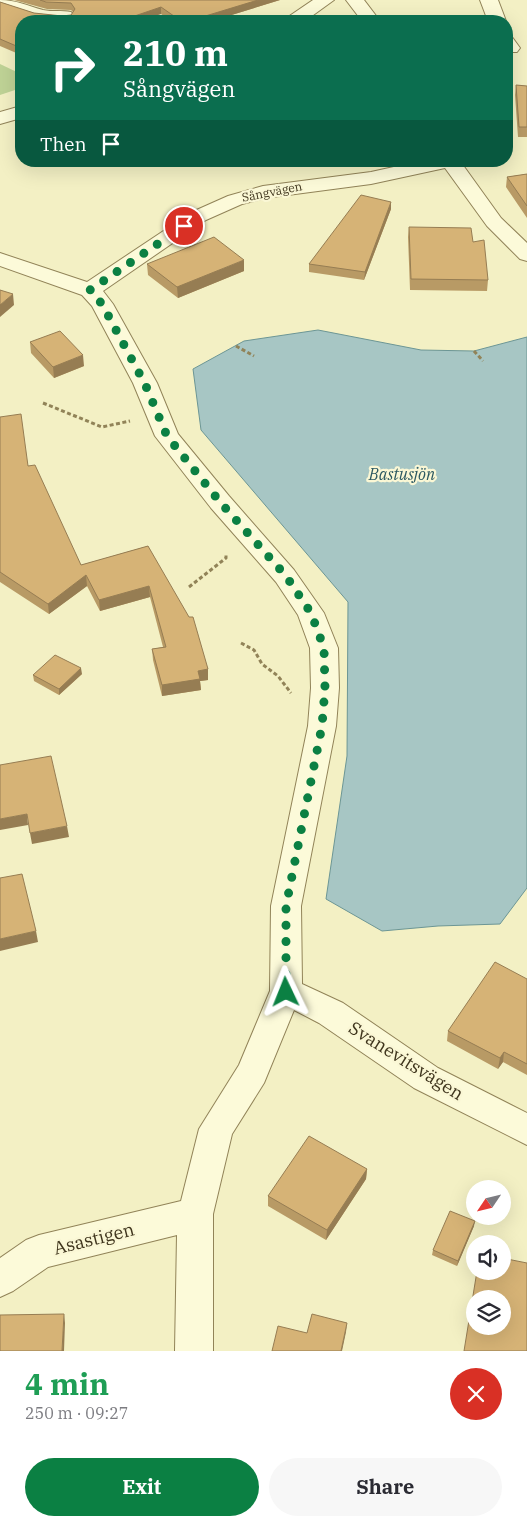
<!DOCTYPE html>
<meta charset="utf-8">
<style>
:root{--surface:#fff;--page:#f7f7f7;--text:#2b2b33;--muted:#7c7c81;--accent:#0b8043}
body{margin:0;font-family:"IBM Plex Serif",serif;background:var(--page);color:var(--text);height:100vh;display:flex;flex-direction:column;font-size:19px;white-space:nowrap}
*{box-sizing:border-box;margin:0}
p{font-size:16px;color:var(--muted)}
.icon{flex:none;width:28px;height:28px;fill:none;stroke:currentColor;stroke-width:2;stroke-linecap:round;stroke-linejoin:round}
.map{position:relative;height:1351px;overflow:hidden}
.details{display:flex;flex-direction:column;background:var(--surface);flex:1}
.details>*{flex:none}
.top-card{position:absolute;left:15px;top:15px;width:498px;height:152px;border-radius:20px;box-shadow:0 5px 20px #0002;background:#0b6e4f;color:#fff;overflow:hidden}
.needle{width:32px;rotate:235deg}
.controls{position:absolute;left:466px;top:1180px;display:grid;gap:10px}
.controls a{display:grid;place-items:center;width:45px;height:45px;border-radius:50%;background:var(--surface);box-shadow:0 5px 20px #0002;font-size:25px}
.pin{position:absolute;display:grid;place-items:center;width:42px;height:42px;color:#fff;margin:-21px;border:2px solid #fff;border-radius:50%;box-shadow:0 1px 5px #0007}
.me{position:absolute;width:55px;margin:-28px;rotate:358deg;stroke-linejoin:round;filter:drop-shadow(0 0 4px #0008)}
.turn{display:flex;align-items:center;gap:18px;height:105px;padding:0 25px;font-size:22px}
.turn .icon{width:65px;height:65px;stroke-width:2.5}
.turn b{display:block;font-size:35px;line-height:42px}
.then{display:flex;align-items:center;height:48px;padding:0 25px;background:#0003;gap:10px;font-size:19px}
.round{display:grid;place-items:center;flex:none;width:52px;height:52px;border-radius:26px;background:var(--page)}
.head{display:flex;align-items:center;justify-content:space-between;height:85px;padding:0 25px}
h1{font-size:30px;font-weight:700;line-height:38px;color:#1e9e55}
.action{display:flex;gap:10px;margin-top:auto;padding:10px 25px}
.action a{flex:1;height:58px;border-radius:30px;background:var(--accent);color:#fff;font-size:20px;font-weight:700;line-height:58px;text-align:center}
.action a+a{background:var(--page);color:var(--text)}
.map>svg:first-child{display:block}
.green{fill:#bfd396}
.water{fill:#a7c6c4;stroke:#6c9695}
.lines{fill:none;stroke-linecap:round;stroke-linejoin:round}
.minor-casing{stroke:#918358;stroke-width:2}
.tertiary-casing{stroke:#918358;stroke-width:2}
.path{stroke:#918358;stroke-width:3;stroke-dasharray:4 2.5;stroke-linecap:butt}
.minor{fill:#fcfad9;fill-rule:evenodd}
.tertiary{fill:#fcfad9;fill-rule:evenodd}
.wall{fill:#b89a65}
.shaded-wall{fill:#967d53}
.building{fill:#d6b376;stroke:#967d53;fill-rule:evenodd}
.route{stroke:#0b8043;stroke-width:9;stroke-dasharray:0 16.2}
.labels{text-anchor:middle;stroke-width:4.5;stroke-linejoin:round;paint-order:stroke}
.far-street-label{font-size:12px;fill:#3f351d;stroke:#faf7d5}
.water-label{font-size:16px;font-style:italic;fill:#2b5861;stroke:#faf7d5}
.near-street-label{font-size:18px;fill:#3f351d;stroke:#faf7d5}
</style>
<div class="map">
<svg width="527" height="1351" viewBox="0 0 527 1351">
<rect width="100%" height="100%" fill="#f3f0c4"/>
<path class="green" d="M 0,64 L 21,74 L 21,88 L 0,95 Z"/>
<path class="water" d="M 318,330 L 421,350 L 474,351 L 527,337 L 527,888 L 500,924 L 438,926 L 382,931 L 326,899 L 347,756 L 348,602 L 201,430 L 193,369 L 244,341 Z"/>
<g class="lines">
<defs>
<path id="minor" d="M 0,0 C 16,0 28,6 43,10 C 52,12 62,10 71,12 L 74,16 L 71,20 C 47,26 23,14 0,7 Z
M 346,0 L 364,0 L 380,21 L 362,21 Z
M 480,0 L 498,0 L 506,21 L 488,21 Z
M 506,36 L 512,37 L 520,48 L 517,52 L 506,52 Z
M 421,161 L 460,161 L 501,218 L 527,243 L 527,261 L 520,259 L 487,226 L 445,168 L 371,184 L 265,198 L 242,204 L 206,220 L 103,291 L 113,304 L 157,383 L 178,434 L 229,496 L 294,570 L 324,613 L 338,648 L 339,688 L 336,726 L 301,906 L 302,984 L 343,1003 L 438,1068 L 527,1113 L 527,1145 L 414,1088 L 319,1023 L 294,1010 L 264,1083 L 232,1134 L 213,1214 L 213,1351 L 175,1351 L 177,1235 L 48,1267 L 13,1291 L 0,1297 L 0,1258 L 26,1240 L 39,1235 L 181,1201 L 199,1129 L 239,1065 L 270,991 L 271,906 L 308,726 L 311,688 L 310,648 L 298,615 L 276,582 L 211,508 L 155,436 L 133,383 L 92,306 L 82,295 L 0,266 L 0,253 L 87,282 L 192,212 L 228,196 L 263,186 L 371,172 Z"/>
<path id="tertiary" d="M 313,0 L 334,0 L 305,21 L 285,21 L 288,17 Z
M 21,106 L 21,118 L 0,124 L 0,112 Z"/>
</defs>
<use href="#minor" class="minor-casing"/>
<use href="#tertiary" class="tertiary-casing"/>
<path class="path" d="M 236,346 L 254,356
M 474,351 L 483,361
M 43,403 L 102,427 L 130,421
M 189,587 L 226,558 L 226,554
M 241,643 L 254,650 L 262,664 L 278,676 L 291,693"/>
<use href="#minor" class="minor"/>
<use href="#tertiary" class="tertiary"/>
</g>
<path class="wall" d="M 14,0 L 280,0 L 212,21 L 171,21 L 161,14 L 21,21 L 21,55 L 0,46 L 0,2 L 34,13 L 62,16 L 71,15 L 73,12 L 71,10 L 47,9 Z
M 516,85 L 527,86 L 527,137 L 518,137 L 515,95 Z
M 527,174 L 527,218 L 506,187 L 507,177 Z
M 391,202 L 391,209 L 364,280 L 309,272 L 309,264 Z
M 409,227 L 473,242 L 488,280 L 487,291 L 410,290 L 408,237 Z
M 147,264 L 244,271 L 178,298 L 148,275 Z
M 30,342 L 84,366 L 54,378 L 31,353 Z
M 0,417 L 81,565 L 148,546 L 208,669 L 208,680 L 200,681 L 201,690 L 162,696 L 153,660 L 152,649 L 163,647 L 150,597 L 100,611 L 87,586 L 49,614 L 0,582 Z
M 82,674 L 59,695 L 34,681 L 33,675 Z
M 527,979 L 527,1075 L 503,1062 L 498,1069 L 447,1041 L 448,1031 Z
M 367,1169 L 366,1179 L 326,1240 L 268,1206 L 268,1196 Z
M 474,1226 L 457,1266 L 432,1255 L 433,1250 Z"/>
<path class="shaded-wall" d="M 258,0 L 280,0 L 212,21 L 189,21 Z
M 161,7 L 161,14 L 141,21 L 120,21 Z
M 391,202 L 391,209 L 364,280 L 365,272 Z
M 244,260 L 244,271 L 178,298 L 177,287 Z
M 13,294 L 14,305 L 0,317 L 0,305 Z
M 83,355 L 84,366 L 54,378 L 53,367 Z
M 86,575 L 87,586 L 49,614 L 48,604 Z
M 149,586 L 150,597 L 100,611 L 99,600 Z
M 81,668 L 82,674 L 59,695 L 59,689 Z
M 208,669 L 208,680 L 200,681 L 201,690 L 162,696 L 162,685 L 198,671 Z
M 27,814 L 28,825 L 0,830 L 0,819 Z
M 67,826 L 69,837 L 32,844 L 30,833 Z
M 36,931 L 38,942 L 0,951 L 0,939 Z
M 504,1052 L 503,1062 L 498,1069 L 500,1058 Z
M 367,1169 L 366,1179 L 326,1240 L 327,1230 Z
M 475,1221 L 474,1226 L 457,1266 L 458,1261 Z
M 64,1314 L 65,1323 L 64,1351 L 62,1351 Z
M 347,1323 L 346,1332 L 342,1351 L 341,1351 Z"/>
<path class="building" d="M 40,0 L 258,0 L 189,21 L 181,21 L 161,7 L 120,21 L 21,21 L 21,48 L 0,39 L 0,2 L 34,13 L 62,16 L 71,15 L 75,9 L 71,3 L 46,2 Z
M 516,85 L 527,86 L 527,127 L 519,127 Z
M 527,174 L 527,206 L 507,177 Z
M 361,195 L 391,202 L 365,272 L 309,264 Z
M 409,227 L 471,228 L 473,242 L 484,240 L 488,280 L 411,279 Z
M 214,237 L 244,260 L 177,287 L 147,264 Z
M 0,290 L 13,294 L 0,305 Z
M 60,331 L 83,355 L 53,367 L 30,342 Z
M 21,414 L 28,466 L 35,465 L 81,565 L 148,546 L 189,617 L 193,617 L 208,669 L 198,671 L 200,679 L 162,685 L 152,649 L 166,647 L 149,586 L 99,600 L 86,575 L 48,604 L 0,572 L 0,417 Z
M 55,655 L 81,668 L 59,689 L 33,675 Z
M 51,756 L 67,826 L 30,833 L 27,814 L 0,819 L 0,765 Z
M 22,874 L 36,931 L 0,939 L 0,878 Z
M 495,962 L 527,979 L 527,1064 L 504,1052 L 500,1058 L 448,1031 Z
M 309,1136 L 367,1169 L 327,1230 L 268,1196 Z
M 450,1211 L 475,1221 L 458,1261 L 433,1250 Z
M 502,1258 L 527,1263 L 527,1351 L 464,1351 L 477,1271 L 502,1271 ZM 475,1299 L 502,1299 L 502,1326 L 475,1326 Z
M 64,1314 L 62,1351 L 0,1351 L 0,1315 Z
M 312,1314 L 347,1323 L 341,1351 L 272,1351 L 278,1326 L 307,1333 Z"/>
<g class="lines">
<path class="route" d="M 184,226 L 90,290 L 102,304 L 145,384 L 167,436 L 220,502 L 286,576 L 311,613 L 324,648 L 325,688 L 322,726 L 286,906 L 286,992"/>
</g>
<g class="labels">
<g class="far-street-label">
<text transform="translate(272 192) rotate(-11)" y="4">Sångvägen</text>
</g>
<g class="water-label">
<text x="402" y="480">Bastusjön</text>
</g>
<g class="near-street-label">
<text transform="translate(406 1061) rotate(32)" y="6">Svanevitsvägen</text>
<text transform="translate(94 1239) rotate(-14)" y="6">Asastigen</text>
</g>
</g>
</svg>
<div class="controls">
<a><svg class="needle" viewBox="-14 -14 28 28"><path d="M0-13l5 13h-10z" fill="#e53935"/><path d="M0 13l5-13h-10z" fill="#7c7c81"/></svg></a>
<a><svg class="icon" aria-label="sound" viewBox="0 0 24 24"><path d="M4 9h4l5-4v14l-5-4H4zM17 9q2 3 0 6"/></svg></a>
<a><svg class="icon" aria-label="layers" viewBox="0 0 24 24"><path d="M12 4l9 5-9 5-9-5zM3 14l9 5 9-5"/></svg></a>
</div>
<div class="pin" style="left:184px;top:226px;background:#d93025"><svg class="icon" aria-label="arrive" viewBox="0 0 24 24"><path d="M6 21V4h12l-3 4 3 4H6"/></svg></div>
<svg class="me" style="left:286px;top:992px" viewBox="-20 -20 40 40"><path d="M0-17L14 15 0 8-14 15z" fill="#0b8043" stroke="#fff" stroke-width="4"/></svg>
<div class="top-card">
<div class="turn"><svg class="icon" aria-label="right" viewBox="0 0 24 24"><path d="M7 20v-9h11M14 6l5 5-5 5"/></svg><div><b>210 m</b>Sångvägen</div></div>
<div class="then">Then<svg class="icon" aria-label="arrive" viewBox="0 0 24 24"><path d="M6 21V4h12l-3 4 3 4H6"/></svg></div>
</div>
</div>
<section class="details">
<div class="head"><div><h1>4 min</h1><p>250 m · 09:27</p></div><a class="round" style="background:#d93025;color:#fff"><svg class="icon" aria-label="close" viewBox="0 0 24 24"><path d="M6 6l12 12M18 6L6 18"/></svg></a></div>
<div class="action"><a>Exit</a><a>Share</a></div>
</section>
